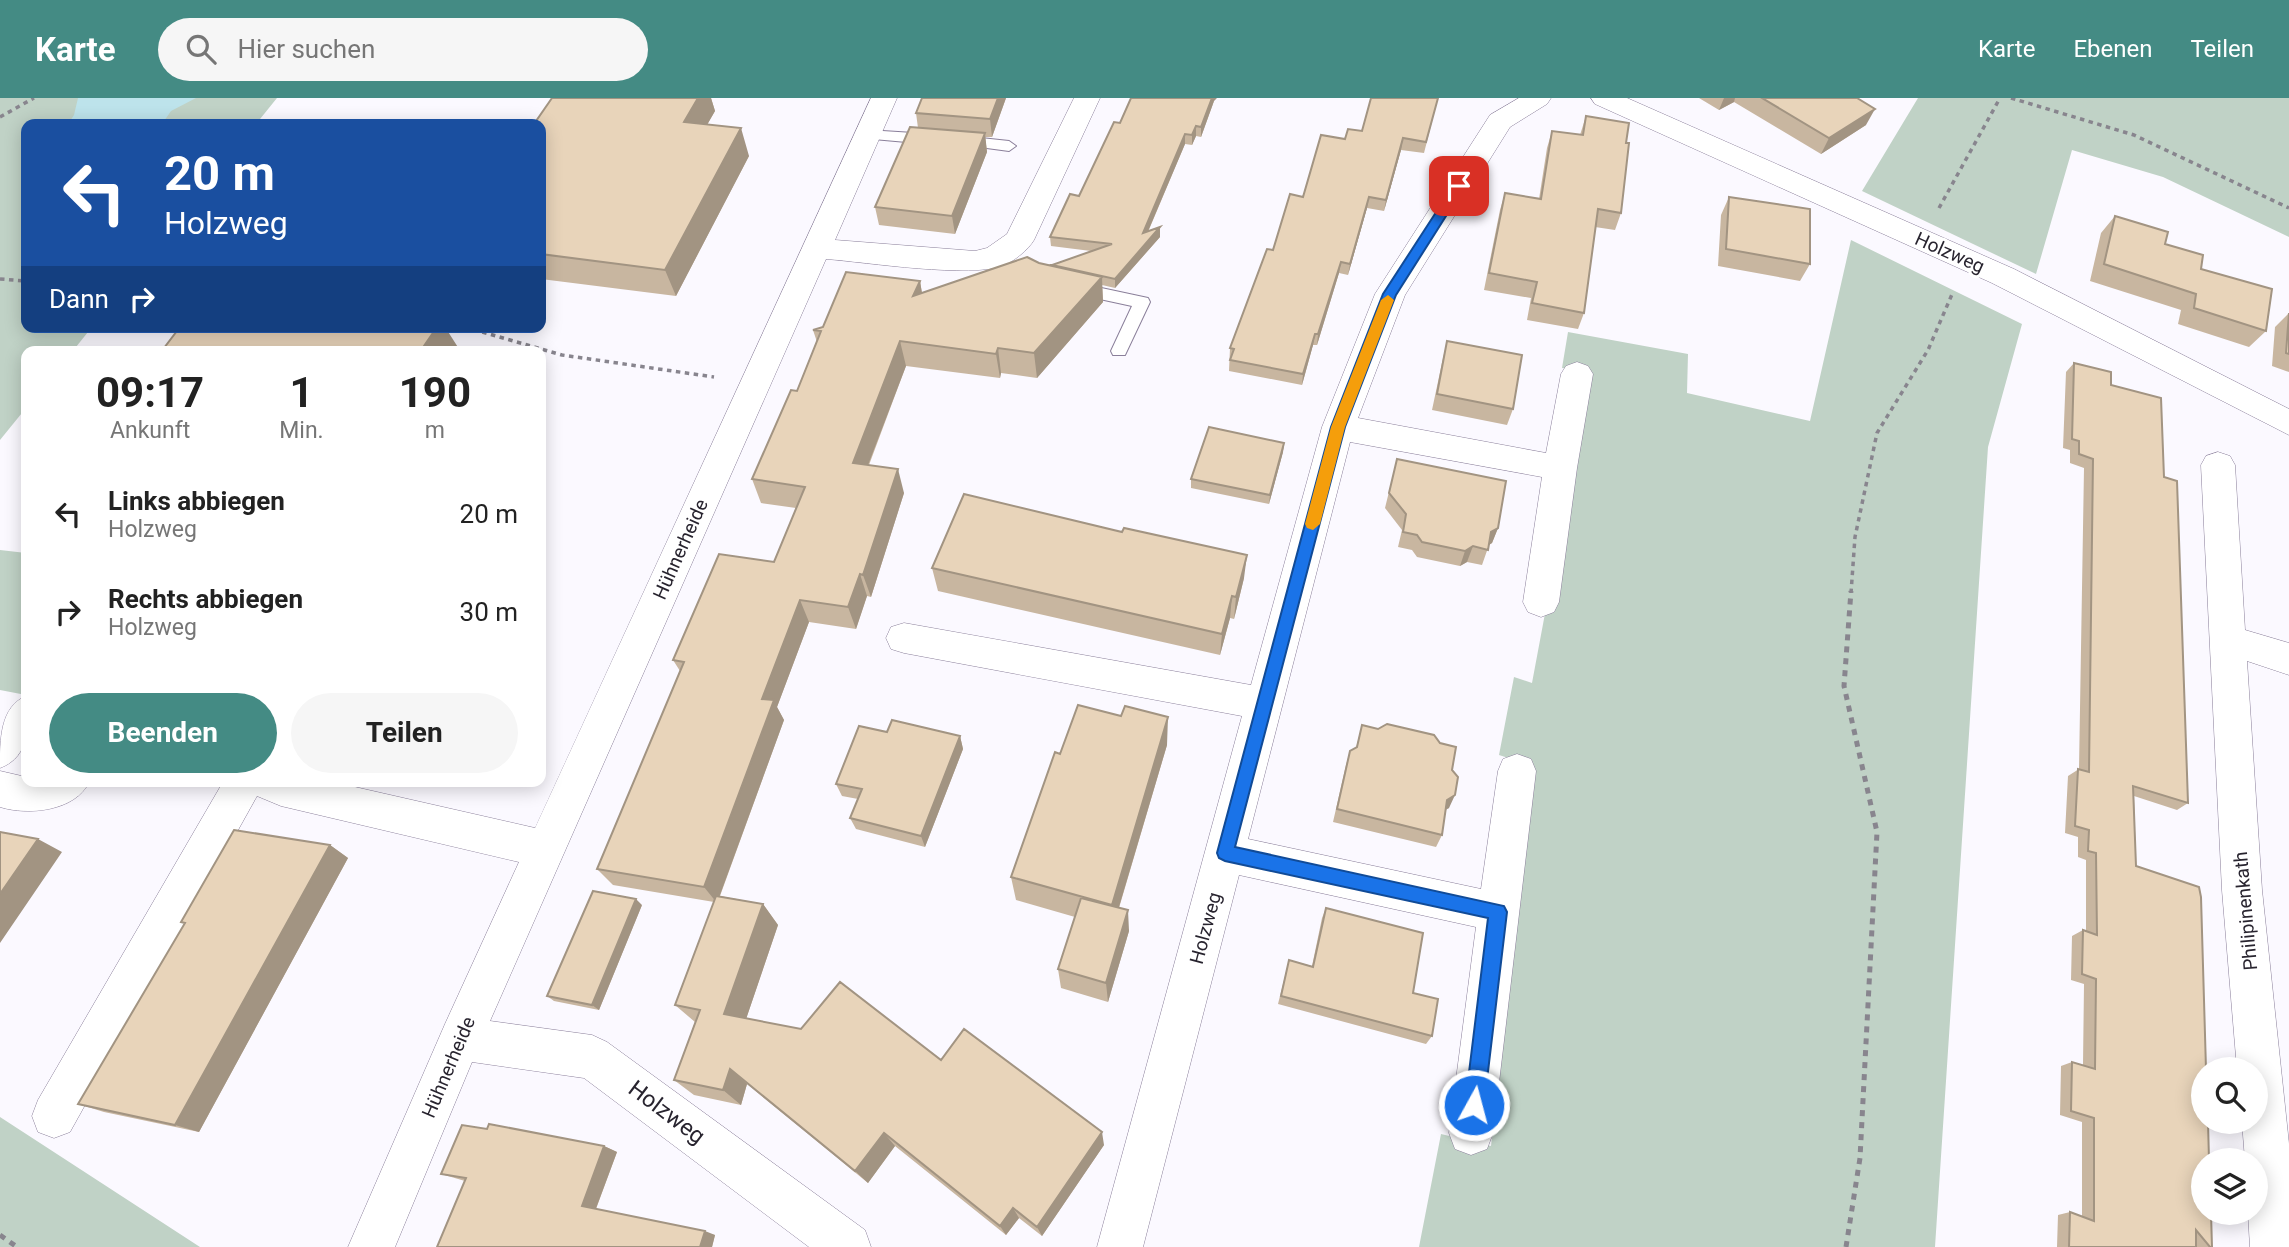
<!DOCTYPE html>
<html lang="de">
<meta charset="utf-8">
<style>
:root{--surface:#fff;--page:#f6f6f6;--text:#222;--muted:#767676;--accent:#448b84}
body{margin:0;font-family:Roboto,sans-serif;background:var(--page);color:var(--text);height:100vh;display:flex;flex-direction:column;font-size:26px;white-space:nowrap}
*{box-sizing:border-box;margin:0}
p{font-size:23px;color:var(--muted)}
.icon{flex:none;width:38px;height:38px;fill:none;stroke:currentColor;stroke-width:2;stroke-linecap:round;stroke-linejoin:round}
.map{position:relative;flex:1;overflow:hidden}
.side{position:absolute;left:21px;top:248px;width:525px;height:441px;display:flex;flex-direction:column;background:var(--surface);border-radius:14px;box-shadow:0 4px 18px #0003}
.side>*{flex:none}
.top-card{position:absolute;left:21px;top:21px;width:525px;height:214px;border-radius:14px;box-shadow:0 4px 18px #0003;background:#1a4fa0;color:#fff;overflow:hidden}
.buttons{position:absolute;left:2191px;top:959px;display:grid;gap:14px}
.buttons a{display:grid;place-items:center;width:77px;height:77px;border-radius:50%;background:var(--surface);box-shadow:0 4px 18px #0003;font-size:35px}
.pin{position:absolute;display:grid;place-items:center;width:60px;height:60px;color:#fff;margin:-30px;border-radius:14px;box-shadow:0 4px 10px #0006}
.me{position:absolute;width:77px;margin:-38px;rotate:7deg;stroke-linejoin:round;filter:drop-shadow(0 0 5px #0008)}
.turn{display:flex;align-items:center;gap:24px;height:147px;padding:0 28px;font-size:32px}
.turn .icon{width:91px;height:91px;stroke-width:2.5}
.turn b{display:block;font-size:49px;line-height:60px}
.then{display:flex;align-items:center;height:66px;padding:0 28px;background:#0003;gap:14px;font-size:26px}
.eta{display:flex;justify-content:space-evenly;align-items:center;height:119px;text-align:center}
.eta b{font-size:42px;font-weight:700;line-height:49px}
.primary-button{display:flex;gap:14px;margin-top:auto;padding:14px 28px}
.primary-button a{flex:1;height:80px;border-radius:42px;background:var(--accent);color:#fff;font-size:28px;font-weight:700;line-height:80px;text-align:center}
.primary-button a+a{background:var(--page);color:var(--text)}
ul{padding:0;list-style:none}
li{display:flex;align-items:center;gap:21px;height:98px;padding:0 28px}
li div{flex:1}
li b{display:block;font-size:26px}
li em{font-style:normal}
header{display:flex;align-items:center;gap:42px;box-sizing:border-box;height:98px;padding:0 35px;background:var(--accent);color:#fff}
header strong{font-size:33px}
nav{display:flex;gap:38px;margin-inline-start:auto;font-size:24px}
.search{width:490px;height:63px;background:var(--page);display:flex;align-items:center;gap:18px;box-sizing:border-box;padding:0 24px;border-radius:38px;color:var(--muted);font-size:26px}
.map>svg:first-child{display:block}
.green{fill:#c0d2c6}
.water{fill:#bde3eb}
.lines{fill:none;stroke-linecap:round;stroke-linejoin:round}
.lane-casing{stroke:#8a7f9a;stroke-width:2}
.street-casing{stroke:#8a7f9a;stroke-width:1}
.path-far1{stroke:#88858e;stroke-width:3.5;stroke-dasharray:4.5 4.5;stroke-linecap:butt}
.path{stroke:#88858e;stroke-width:5;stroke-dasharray:6 6;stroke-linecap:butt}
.lane{fill:#fff;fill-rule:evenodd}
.street{fill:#fff;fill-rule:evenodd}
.wall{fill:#c8b6a0}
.shaded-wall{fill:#a29482}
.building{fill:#e8d4ba;stroke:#a29482;stroke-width:2}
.route{fill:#1a73e8;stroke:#114b97;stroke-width:2}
.slow{fill:#f59e0b}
.labels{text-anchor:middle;stroke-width:6;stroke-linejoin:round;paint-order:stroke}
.street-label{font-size:19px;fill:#28242f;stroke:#fff}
.near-street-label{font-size:23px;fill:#28242f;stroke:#fff}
</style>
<header>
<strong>Karte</strong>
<div class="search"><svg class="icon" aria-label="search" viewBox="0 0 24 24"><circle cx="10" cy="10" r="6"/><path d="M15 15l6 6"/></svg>Hier suchen</div>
<nav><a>Karte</a><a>Ebenen</a><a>Teilen</a></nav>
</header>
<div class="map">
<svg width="2289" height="1149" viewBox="0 0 2289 1149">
<rect width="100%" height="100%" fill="#fbf9ff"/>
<path class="green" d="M 0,0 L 277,0 L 256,26 L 26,26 L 26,229 L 92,229 L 72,254 L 26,254 L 26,310 L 0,342 Z
M 1918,0 L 2289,0 L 2289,139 L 2163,79 L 2072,52 L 2036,176 L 1862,93 Z
M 1851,142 L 2022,226 L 1988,349 L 1935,1149 L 1419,1149 L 1441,1036 L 1491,1048 L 1512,860 L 1527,666 L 1499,657 L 1514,579 L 1532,585 L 1590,275 L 1562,270 L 1568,234 L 1688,256 L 1687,295 L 1810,323 Z
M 0,452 L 26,455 L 26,597 L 0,592 Z
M 0,1019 L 200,1149 L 0,1149 Z"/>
<path class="water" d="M 78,0 L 196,0 L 171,13 L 162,26 L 68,26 L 74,17 Z"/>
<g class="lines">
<defs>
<path id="lane" d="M 867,32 L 929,36 L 936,41 L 929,46 L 862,40 L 862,34 Z
M 962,38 L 1009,43 L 1016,48 L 1009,53 L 957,46 L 955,43 Z
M 1078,185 L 1148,200 L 1150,204 L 1125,257 L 1113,257 L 1111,253 L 1132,208 L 1072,195 L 1070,191 Z"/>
<path id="street" d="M 871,0 L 897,0 L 835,142 L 975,153 L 987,150 L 1007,136 L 1074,0 L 1100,0 L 1034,142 C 1028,152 1015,162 1005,167 C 972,181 866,164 826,161 L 490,923 L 592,937 L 607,944 L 865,1132 L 871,1149 L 809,1149 L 584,980 L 472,964 L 395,1149 L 348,1149 L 445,926 L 519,764 L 281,708 L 257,698 L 70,1034 L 54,1040 L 38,1034 L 32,1018 L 38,1002 L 223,684 L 333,684 L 535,730 Z
M 1519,0 L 1551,0 L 1547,6 L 1510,29 L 1405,197 L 1358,320 L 1546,355 L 1561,276 L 1566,268 L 1577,264 L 1588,268 L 1593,276 L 1577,370 L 1559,504 L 1554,514 L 1541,519 L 1528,514 L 1523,504 L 1542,379 L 1350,344 L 1248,741 L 1481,791 L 1498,673 L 1503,661 L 1517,656 L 1531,661 L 1536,673 L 1493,1035 L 1487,1051 L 1471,1057 L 1455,1051 L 1449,1035 L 1476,829 L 1239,777 L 1143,1149 L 1097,1149 L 1242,618 L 904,555 L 891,551 L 886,540 L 891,529 L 904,525 L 1251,587 L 1322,329 L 1375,196 L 1490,17 Z
M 1591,0 L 1627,0 L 2014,171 L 2289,311 L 2289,337 L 1992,185 L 1595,6 Z
M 2218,354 L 2230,358 L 2235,367 L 2245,532 L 2289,545 L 2289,577 L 2247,563 L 2262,792 L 2289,1046 L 2289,1149 L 2250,1149 L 2248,1115 L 2256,1115 L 2256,1062 L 2245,1062 L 2242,1024 L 2256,1024 L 2256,971 L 2237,971 L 2222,792 L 2201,367 L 2206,358 Z
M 26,598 C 27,626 32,658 0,670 C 0,641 0,609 26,598 Z
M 0,673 L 26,679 L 26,684 L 89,684 C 76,713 28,718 0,709 Z"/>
</defs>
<use href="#lane" class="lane-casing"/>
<use href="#street" class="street-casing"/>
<path class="path-far1" d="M 2011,0 L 2134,37 L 2289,110
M 0,19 L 34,0
M 1939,110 L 2000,0
M 0,181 L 26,183
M 465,229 L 562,257 L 714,279
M 1851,495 L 1855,439 L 1877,335 L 1928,252 L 1953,194"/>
<path class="path" d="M 0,1137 L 17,1149
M 1846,1149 L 1860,1060 L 1877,734 L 1844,588 L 1851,493"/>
<use href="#lane" class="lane"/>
<use href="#street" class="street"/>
</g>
<path class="wall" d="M 552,0 L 711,0 L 715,13 L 707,27 L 749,58 L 676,198 L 541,181 L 541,26 Z
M 1006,0 L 992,39 L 985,39 L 987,54 L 955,136 L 879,127 L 875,109 L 918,30 L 916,15 Z
M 1438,0 L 1424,55 L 1401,52 L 1384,113 L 1367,110 L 1348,177 L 1339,175 L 1317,247 L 1313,247 L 1302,287 L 1229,273 L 1230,250 L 1273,152 L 1303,99 L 1345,41 Z
M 1699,0 L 1857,0 L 1866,27 L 1821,56 L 1734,4 L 1719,12 Z
M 1214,3 L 1201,39 L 1196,38 L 1192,47 L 1185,46 L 1148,134 L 1160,129 L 1160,139 L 1115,190 L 1102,187 L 1103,204 L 1037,280 L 1001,275 L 1000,280 L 906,268 L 869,367 L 904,395 L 871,499 L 867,498 L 856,531 L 809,524 L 777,609 L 784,622 L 720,798 L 763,806 L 778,827 L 746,921 L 941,962 L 1104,1047 L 1042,1138 L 1019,1120 L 1006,1137 L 895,1048 L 868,1085 L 747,986 L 741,1007 L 694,997 L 674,982 L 695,924 L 675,907 L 714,804 L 613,787 L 597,771 L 680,573 L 673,562 L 774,464 L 796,410 L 761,405 L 752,381 L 797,293 L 817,244 L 813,232 L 823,229 L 920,183 L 922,195 L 1039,165 L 1052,168 L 1052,167 L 1091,153 L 1051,148 L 1050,139 L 1079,98 L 1120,25 Z
M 1586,18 L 1626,45 L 1621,115 L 1615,132 L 1595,129 L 1584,215 L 1578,231 L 1527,222 L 1531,200 L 1484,192 L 1500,112 L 1505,95 L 1539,101 L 1547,50 L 1552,33 L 1580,37 Z
M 1729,99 L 1810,166 L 1800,183 L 1718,168 L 1721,117 Z
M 2115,118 L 2165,146 L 2201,171 L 2266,233 L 2249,249 L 2178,226 L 2181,212 L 2090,183 L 2101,135 Z
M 2289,215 L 2289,274 L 2272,268 L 2275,229 Z
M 1447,243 L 1513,311 L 1507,327 L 1432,312 L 1443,260 Z
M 2074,265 L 2111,287 L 2164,379 L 2188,705 L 2177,712 L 2134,698 L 2136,768 L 2212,1149 L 2057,1149 L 2058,1117 L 2070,1114 L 2082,1118 L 2082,1024 L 2060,1017 L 2061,968 L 2072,964 L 2083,967 L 2084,886 L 2071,882 L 2072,838 L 2083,832 L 2086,833 L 2086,762 L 2078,759 L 2078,739 L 2065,735 L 2068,678 L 2079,671 L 2084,370 L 2070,365 L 2070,352 L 2063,350 L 2066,274 Z
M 1284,345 L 1283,354 L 1269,406 L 1191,390 L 1191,381 Z
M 1397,361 L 1498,430 L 1492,445 L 1489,447 L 1482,467 L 1467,464 L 1460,468 L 1417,459 L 1412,452 L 1398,449 L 1402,432 L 1385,410 Z
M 932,470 L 1244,480 L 1234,521 L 1230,520 L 1220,557 L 938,493 Z
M 1362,627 L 1452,672 L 1449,710 L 1445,712 L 1442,737 L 1436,749 L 1333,724 L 1346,667 L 1350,653 L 1356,650 Z
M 887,634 L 960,638 L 963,651 L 925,749 L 856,731 L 850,720 L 858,701 L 842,698 L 836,686 Z
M 1167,647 L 1119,810 L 1129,833 L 1108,904 L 1061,890 L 1058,871 L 1075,819 L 1016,802 L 1011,779 L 1060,656 Z
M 330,747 L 348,760 L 199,1034 L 104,1014 L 78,1006 L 185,826 L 181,824 Z
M 642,807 L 599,912 L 554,903 L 547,898 Z
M 1326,810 L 1413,895 L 1432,938 L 1426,946 L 1278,906 L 1289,862 L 1312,868 L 1322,820 Z
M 604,1048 L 617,1054 L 596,1111 L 715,1137 L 712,1149 L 437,1149 L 465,1083 L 441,1076 Z"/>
<path class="shaded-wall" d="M 698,0 L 711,0 L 715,13 L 693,51 L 684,24 Z
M 998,0 L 1006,0 L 992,39 L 990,21 Z
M 1212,0 L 1217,0 L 1214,3 L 1201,39 L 1201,29 Z
M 1724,0 L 1735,0 L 1734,4 L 1719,12 Z
M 1875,11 L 1866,27 L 1821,56 L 1829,40 Z
M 1196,28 L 1196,38 L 1192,47 L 1192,37 Z
M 741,30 L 749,58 L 676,198 L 665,172 Z
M 985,35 L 987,54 L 955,136 L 952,118 Z
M 1185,36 L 1185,46 L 1143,145 L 1143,135 Z
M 1403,40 L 1401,52 L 1384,113 L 1386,102 Z
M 1369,99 L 1367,110 L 1348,177 L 1350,166 Z
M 1160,129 L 1160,139 L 1115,190 L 1115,181 Z
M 1341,164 L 1339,175 L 1317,247 L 1318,236 Z
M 1102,179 L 1103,204 L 1037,280 L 1034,255 Z
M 920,183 L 924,208 L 913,198 Z
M 437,229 L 445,229 L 461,254 L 424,248 Z
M 1315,236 L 1313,247 L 1302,287 L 1303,276 Z
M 900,243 L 906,268 L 860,388 L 853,365 Z
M 998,250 L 1001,275 L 1000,280 L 996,256 Z
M 1284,345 L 1283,354 L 1269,406 L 1270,397 Z
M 898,371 L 904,395 L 871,499 L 863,477 Z
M 1498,430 L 1492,445 L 1485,449 L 1491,434 Z
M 1473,448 L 1467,464 L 1460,468 L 1465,453 Z
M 1247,457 L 1244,480 L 1234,521 L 1236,499 Z
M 860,476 L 867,498 L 856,531 L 848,509 Z
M 1232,498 L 1230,520 L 1220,557 L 1222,536 Z
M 800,502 L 809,524 L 777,609 L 784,622 L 717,805 L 704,789 L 762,601 Z
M 1168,619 L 1167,647 L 1113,829 L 1112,807 Z
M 960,638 L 963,651 L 925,749 L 921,738 Z
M 1455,697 L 1449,710 L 1441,714 L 1447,702 Z
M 38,741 L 62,754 L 0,845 L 0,796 Z
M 330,747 L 348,760 L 199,1034 L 175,1027 Z
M 636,801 L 642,807 L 599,912 L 592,907 Z
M 763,806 L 778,827 L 742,933 L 724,916 Z
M 1128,812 L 1129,833 L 1108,904 L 1106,885 Z
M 730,971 L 747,986 L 741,1007 L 723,992 Z
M 1102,1034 L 1104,1047 L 1042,1138 L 1037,1129 Z
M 884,1035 L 895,1048 L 868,1085 L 855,1073 Z
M 604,1048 L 617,1054 L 595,1113 L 582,1108 Z
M 1013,1110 L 1019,1120 L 1006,1137 L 1000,1128 Z
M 705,1133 L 715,1137 L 712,1149 L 700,1149 Z"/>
<path class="building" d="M 552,0 L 698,0 L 684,24 L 741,30 L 665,172 L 541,156 L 541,26 L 534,26 Z
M 922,0 L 998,0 L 990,21 L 916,15 Z
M 1131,0 L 1212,0 L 1201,29 L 1196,28 L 1192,37 L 1185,36 L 1143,135 L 1160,129 L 1115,181 L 1052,167 L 1112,146 L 1050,139 L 1070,96 L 1079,98 L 1114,24 L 1120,25 Z
M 1371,0 L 1438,0 L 1426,44 L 1403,40 L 1386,102 L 1369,99 L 1350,166 L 1341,164 L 1318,236 L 1315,236 L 1303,276 L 1230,262 L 1234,251 L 1230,250 L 1267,151 L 1273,152 L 1290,96 L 1303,99 L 1321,37 L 1345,41 L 1348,31 L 1362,33 Z
M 1762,0 L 1857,0 L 1875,11 L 1829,40 Z
M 1586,18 L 1629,25 L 1626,45 L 1629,45 L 1621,115 L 1598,111 L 1584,215 L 1532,205 L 1537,184 L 1489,175 L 1505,95 L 1541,101 L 1552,33 L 1583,37 Z
M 910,29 L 985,35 L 952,118 L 875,109 Z
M 1729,99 L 1810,111 L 1810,166 L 1726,151 Z
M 2115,118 L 2168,134 L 2165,146 L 2203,157 L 2201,171 L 2272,191 L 2266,233 L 2194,210 L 2196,196 L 2104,166 Z
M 1027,159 L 1039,165 L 1102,179 L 1034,255 L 998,250 L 996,256 L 900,243 L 853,365 L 898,371 L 863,477 L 860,476 L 848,509 L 800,502 L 762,601 L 774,602 L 704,789 L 597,771 L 684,564 L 673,562 L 719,456 L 774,464 L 805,389 L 752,381 L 791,292 L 797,293 L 821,233 L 813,232 L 823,229 L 846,174 L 920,183 L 913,198 Z
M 2289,215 L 2289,256 L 2286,255 Z
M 180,229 L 437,229 L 424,248 L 467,254 L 161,254 Z
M 1447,243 L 1522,257 L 1513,311 L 1437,296 Z
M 2074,265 L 2111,274 L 2111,287 L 2161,300 L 2164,379 L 2177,383 L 2188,705 L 2133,688 L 2136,768 L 2199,789 L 2201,799 L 2206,971 L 2203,971 L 2203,1024 L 2208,1024 L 2209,1062 L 2203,1062 L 2203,1115 L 2211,1115 L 2212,1149 L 2210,1149 L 2196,1132 L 2196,1149 L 2069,1149 L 2070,1114 L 2094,1123 L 2094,1020 L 2071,1013 L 2072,964 L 2095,971 L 2096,881 L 2082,876 L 2083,832 L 2097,837 L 2096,755 L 2088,753 L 2089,732 L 2075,728 L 2078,671 L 2089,674 L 2093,361 L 2079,356 L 2079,343 L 2072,341 Z
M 1209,329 L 1284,345 L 1270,397 L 1191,381 Z
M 1397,361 L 1506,383 L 1498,430 L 1491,434 L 1488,452 L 1473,448 L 1465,453 L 1422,444 L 1417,437 L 1403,434 L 1406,416 L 1389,395 Z
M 964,396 L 1122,434 L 1124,430 L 1247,457 L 1236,499 L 1232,498 L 1222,536 L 932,470 Z
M 1078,607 L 1121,618 L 1125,608 L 1168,619 L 1112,807 L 1011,779 L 1055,654 L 1060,656 Z
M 892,622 L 960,638 L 921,738 L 850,720 L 862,691 L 836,686 L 859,628 L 887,634 Z
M 1387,626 L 1434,637 L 1440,645 L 1456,649 L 1452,672 L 1458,679 L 1455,697 L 1447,702 L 1442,737 L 1337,711 L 1350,653 L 1357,649 L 1362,627 L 1378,631 Z
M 234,732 L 330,747 L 175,1027 L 78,1006 L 185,825 L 181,824 Z
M 0,734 L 38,741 L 0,796 Z
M 593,793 L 636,801 L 592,907 L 547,898 Z
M 716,798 L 763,806 L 724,916 L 801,931 L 840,884 L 941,962 L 964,931 L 1102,1034 L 1037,1129 L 1013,1110 L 1000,1128 L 884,1035 L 855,1073 L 730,971 L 723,992 L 674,982 L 700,912 L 675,907 Z
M 1081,800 L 1128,812 L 1106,885 L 1058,871 Z
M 1326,810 L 1423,835 L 1413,895 L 1438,901 L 1432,938 L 1281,898 L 1289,862 L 1313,869 Z
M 489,1026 L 604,1048 L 582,1108 L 705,1133 L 700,1149 L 437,1149 L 466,1080 L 441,1076 L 462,1027 L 487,1031 Z"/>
<path class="route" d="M 1459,84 L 1465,88 L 1396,197 L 1345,329 L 1235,749 L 1504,808 L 1507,814 L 1484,1007 L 1481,1014 L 1474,1017 L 1468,1014 L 1465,1007 L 1488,820 L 1225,763 L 1219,760 L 1217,755 L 1331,329 L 1383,196 L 1455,85 Z"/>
<path class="slow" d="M 1388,197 L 1394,202 L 1345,329 L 1320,426 L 1313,432 L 1307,430 L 1305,426 L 1331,329 L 1381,202 Z"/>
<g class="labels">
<g class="street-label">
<text transform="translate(1950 154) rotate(24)" y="7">Holzweg</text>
<text transform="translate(680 451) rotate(-66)" y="7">Hühnerheide</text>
<text transform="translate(2245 813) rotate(-95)" y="7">Philipinenkath</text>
<text transform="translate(1205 830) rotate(-75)" y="7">Holzweg</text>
<text transform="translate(448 969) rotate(-67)" y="7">Hühnerheide</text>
</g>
<g class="near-street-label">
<text transform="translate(667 1014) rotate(37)" y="8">Holzweg</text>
</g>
</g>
</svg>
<div class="buttons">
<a><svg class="icon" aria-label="search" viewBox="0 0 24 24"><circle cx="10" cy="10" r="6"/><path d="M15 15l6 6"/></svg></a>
<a><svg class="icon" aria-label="layers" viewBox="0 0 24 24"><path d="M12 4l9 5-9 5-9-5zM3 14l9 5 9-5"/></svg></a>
</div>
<div class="pin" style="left:1459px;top:88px;background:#d93025"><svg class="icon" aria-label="arrive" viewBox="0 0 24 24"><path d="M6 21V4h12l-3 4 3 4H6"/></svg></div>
<svg class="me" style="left:1474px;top:1007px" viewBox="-20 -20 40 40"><circle r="17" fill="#1a73e8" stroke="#fff" stroke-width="3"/><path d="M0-11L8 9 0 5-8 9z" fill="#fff"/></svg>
<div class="top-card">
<div class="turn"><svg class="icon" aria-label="left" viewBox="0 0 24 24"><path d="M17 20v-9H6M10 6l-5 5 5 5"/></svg><div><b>20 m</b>Holzweg</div></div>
<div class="then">Dann<svg class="icon" aria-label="right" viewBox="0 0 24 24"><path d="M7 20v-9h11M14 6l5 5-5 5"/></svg></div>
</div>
<section class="side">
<div class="eta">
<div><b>09:17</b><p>Ankunft</p></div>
<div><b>1</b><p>Min.</p></div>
<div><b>190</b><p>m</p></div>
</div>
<ul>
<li><svg class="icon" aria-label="left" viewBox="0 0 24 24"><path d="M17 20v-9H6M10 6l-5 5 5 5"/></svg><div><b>Links abbiegen</b><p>Holzweg</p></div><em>20 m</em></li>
<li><svg class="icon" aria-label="right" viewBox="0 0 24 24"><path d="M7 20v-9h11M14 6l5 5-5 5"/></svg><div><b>Rechts abbiegen</b><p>Holzweg</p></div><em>30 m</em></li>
</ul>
<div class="primary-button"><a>Beenden</a><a>Teilen</a></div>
</section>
</div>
